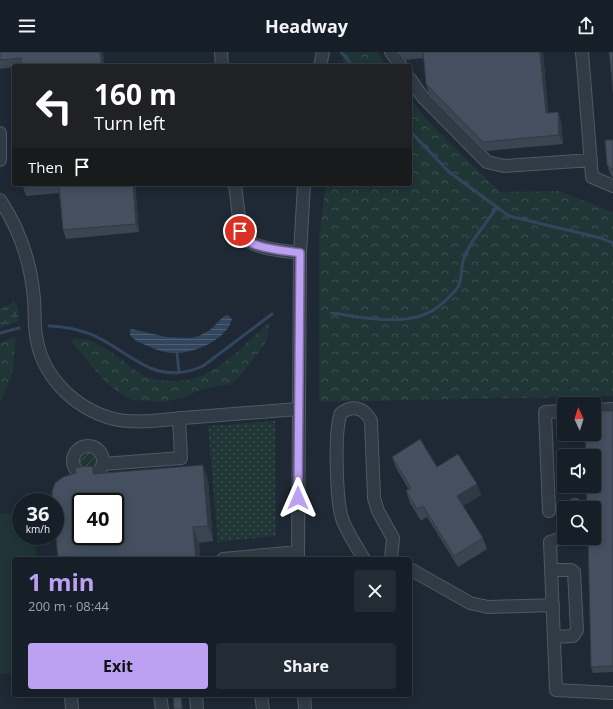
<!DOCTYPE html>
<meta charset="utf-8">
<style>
:root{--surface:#161f28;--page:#232c34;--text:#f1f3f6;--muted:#9ea2a8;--line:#353d45;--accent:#bca0f2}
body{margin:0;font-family:"Open Sans",sans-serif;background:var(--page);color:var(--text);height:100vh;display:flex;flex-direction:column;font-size:15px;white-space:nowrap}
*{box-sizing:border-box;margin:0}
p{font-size:13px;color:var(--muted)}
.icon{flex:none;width:22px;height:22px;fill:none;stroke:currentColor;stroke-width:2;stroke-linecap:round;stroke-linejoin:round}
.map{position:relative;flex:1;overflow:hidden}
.details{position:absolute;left:12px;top:505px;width:400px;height:140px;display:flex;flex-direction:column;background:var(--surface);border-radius:4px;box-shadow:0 2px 10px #0003,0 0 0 1px var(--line)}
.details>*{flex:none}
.guide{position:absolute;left:12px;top:12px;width:400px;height:122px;border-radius:4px;box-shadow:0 2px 10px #0003,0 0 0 1px var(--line);background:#202124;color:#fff;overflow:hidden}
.needle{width:26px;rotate:356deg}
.tools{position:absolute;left:557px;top:345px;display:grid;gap:8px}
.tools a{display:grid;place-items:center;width:44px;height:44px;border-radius:4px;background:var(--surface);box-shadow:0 2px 10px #0003,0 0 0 1px var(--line);font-size:20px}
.speed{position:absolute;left:12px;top:441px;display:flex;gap:8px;font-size:20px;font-weight:700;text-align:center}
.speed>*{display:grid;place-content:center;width:52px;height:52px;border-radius:50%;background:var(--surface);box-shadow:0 2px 10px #0003,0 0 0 1px var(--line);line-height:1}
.speed small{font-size:10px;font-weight:400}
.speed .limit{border:2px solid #111;border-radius:6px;background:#fff;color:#111}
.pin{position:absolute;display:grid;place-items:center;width:34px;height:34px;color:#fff;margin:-17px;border:2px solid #fff;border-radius:50%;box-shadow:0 1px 4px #0007}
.me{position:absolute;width:44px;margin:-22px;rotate:0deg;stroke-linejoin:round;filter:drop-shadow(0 0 3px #0008)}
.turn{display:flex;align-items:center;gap:14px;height:84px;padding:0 16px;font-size:18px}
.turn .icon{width:52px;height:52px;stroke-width:2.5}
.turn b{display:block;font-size:28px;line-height:34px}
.then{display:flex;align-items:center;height:38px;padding:0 16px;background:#0003;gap:8px;font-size:15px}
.round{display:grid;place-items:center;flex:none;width:42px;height:42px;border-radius:4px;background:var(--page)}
.summary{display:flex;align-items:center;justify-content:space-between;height:68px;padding:0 16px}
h1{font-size:24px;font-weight:700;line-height:30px;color:var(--accent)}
.action{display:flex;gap:8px;margin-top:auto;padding:8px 16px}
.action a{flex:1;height:46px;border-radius:4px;background:var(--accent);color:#111;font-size:16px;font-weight:700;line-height:46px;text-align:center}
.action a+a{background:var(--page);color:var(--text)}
header{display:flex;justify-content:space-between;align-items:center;height:52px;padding:0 16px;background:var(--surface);font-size:18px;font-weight:700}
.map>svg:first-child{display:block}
.grass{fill:url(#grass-dots)}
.forest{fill:url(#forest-crowns)}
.wetland{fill:url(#wetland-marsh)}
.park{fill:#203536}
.garden{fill:url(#garden-furrows)}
.water{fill:url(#water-rules)}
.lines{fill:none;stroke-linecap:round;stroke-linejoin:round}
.stream{stroke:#31465c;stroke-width:3}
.minor-casing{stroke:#4f5964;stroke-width:14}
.minor{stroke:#313b45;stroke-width:12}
.wall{fill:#3a4552}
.shaded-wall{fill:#303842}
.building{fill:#44505f;stroke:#303842;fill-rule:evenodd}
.route-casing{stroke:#7a689d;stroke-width:10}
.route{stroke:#bca0f2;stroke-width:7}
</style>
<header><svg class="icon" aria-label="menu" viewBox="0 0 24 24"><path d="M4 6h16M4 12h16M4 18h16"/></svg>Headway<svg class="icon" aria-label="share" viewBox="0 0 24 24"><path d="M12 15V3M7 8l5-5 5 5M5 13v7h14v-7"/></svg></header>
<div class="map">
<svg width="613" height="657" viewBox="0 0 613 657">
<defs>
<pattern id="grass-dots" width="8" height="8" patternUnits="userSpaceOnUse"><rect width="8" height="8" fill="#203536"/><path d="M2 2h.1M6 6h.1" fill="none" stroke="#3e5051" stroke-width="1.8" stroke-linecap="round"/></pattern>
<pattern id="forest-crowns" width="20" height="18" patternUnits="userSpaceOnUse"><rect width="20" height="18" fill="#203536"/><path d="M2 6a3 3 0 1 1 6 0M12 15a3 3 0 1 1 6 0" fill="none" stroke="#3e5051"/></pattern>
<pattern id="wetland-marsh" width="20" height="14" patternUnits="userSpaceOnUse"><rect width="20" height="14" fill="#203536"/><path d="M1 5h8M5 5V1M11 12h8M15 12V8" fill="none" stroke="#3e5051"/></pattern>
<pattern id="garden-furrows" width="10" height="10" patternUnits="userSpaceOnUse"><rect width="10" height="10" fill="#203536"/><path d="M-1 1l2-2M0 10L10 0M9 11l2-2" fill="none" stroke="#3e5051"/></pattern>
<pattern id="water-rules" width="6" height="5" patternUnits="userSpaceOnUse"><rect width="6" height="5" fill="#31465c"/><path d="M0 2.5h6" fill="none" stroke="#4c5e72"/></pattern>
</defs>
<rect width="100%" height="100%" fill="#1e2935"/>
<path class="grass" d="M 275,369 L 276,484 L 218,490 L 208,374 Z"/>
<path class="forest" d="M 344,0 L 377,0 L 387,14 L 342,14 Z
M 410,46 L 425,66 L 500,140 L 559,139 L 613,160 L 613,344 L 319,350 L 319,186 L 326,132 L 410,132 Z
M 270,270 L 267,288 L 262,296 L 240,324 L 231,332 L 203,337 L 182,346 L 165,350 L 132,348 L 121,342 L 105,330 L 72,290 L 73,287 C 91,285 103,295 117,304 C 127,312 136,320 147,325 C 155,328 165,329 174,329 C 216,329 240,294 270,270 Z
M 16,284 L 13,318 L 0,351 L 0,291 Z"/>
<path class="wetland" d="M 14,250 L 18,255 L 19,269 L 0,276 L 0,257 Z"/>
<path class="park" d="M 21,460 L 21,484 L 35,484 L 37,507 L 14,507 L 14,621 L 0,622 L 0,462 Z"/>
<path class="garden" d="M80 409a8 8 0 1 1 16 0a8 8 0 1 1-16 0Z"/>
<path class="water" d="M 228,263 L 232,267 C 227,287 197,300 178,301 C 167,302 157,298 148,294 C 141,291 134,289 130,283 L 130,278 L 132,277 L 166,285 L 190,286 L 199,284 L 210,278 L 224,264 Z"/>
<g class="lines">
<path class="stream" d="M 341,0 L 353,14
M 410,79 L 449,120 L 509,164 L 601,186 L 613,191
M 332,261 C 369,266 418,279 447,247 C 451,243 457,238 459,233 C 462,225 461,217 463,209 C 469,190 486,172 497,155
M 49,274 C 99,276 110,296 150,316 C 168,323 186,322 203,314 L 272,262
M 0,281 L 19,276
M 177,301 L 179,320"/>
<defs>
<path id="minor" d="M 221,0 L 222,14
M 391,0 L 401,14
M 582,0 L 592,125 L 613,134
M 320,14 L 323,0
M 410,27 L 422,44 L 487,110 L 504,114 L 591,108
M 0,81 L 0,108
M 235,132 L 241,183 C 255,198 281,198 300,201
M 0,148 C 20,178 31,211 34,247 C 35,259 34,272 36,283 C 41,324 75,357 114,367 C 136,372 160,368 183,366 C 221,363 259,360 298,357
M 594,358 L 613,357
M73 409a15 15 0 1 1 30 0a15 15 0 1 1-30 0Z
M 103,412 L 181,406 L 179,366
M 575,453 L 575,456
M 549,459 L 545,360 L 564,359
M 564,485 L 550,490 L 556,638 L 613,641
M 223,507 L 298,500
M 298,507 L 300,201 L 304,132
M 364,507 C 357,495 348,482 343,469 C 336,452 334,378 341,361 C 353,353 364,355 371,369 L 374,446 L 378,459 L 393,486 L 391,507
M 410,517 L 470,551 L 488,555 L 553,553
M 551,518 L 571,518 L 574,520 L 577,578 L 573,584 L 554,585
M 71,643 L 72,657
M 160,643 L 162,657
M 196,643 L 197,657
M 261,643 L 263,657
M 304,643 L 305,657"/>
</defs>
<use href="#minor" class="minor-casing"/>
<use href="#minor" class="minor"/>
</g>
<path class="wall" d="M 0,0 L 103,0 L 104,14 L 14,14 L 14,15 L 0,17 Z
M 400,0 L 543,0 L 548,61 L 558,60 L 561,69 L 563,92 L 486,99 L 429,41 L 426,32 L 424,6 L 406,8 Z
M 613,88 L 613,126 L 611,124 L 607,113 Z
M 23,132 L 135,132 L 139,180 L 66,187 L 63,178 L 59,141 L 26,144 L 23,135 Z
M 613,359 L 613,620 L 593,621 L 591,615 Z
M 392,405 L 437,415 L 477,432 L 481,443 L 463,454 L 483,486 L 487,497 L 458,515 L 427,465 L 421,469 L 410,451 L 406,439 L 409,438 L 396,416 Z
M 96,422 L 208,428 L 213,489 L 199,491 L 200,507 L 58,507 L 58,467 L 55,459 L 55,450 Z"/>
<path class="shaded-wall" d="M 100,0 L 103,0 L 104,14 L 102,14 Z
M 540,0 L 543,0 L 549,69 L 546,61 Z
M 558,60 L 561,69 L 563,92 L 559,83 Z
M 133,132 L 135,132 L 139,180 L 136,172 Z
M 203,413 L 208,428 L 213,489 L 208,474 Z
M 93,415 L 99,430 L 93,422 Z
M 477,432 L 481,443 L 461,455 L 457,444 Z
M 193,475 L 199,491 L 200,507 L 196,507 Z
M 181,643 L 182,643 L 183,657 L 182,657 Z"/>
<path class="building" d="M 0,0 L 100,0 L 102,14 L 21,14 L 21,6 L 0,8 Z
M 423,0 L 540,0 L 546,61 L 558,60 L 559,83 L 483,90 L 426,32 Z
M 609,0 L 613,0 L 613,40 Z
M 605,88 L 613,88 L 613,118 L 607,113 Z
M 23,132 L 133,132 L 136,172 L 63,178 L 59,132 L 23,135 Z
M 594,359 L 613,359 L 613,614 L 591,615 L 588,486 L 594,486 L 594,456 L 587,456 L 586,434 L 594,434 L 594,404 L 586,404 L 585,382 L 594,382 Z
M 420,387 L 437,415 L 458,402 L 477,432 L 457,444 L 483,486 L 454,504 L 423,454 L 417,457 L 406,439 L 411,436 L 392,405 Z
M 203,413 L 208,474 L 193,475 L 196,507 L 58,507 L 55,475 L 55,467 L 61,467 L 55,456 L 55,450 L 52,450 L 52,440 L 55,431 L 63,425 L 76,421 L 75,416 L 86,414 L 93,415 L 93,422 ZM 81,450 L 115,450 L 115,484 L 81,484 Z
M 173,643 L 181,643 L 182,657 L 174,657 Z"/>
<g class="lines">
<defs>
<path id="route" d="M 240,179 C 244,197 284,198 300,201 L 298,446"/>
</defs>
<use href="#route" class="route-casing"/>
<use href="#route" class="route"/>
</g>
</svg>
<div class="tools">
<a><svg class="needle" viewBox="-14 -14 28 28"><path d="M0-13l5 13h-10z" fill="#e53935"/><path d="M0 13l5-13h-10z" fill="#9ea2a8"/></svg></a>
<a><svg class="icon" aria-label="sound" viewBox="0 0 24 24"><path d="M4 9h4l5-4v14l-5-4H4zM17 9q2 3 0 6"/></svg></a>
<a><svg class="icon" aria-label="search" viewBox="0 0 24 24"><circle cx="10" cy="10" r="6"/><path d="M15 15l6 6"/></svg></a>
</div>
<div class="speed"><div>36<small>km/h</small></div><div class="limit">40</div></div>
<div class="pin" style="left:240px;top:179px;background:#d93025"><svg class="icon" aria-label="arrive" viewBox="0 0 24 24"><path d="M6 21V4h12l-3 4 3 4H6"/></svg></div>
<svg class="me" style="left:298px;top:446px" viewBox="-20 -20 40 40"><path d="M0-17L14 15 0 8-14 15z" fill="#bca0f2" stroke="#fff" stroke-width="4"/></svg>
<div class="guide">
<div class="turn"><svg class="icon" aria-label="left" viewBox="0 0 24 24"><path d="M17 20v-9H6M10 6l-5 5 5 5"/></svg><div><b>160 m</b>Turn left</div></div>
<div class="then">Then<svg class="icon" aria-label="arrive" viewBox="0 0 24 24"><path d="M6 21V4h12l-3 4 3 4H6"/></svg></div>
</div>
<section class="details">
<div class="summary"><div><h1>1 min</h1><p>200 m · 08:44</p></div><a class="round"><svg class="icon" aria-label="close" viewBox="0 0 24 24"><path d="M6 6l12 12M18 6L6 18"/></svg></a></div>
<div class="action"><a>Exit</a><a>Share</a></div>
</section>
</div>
